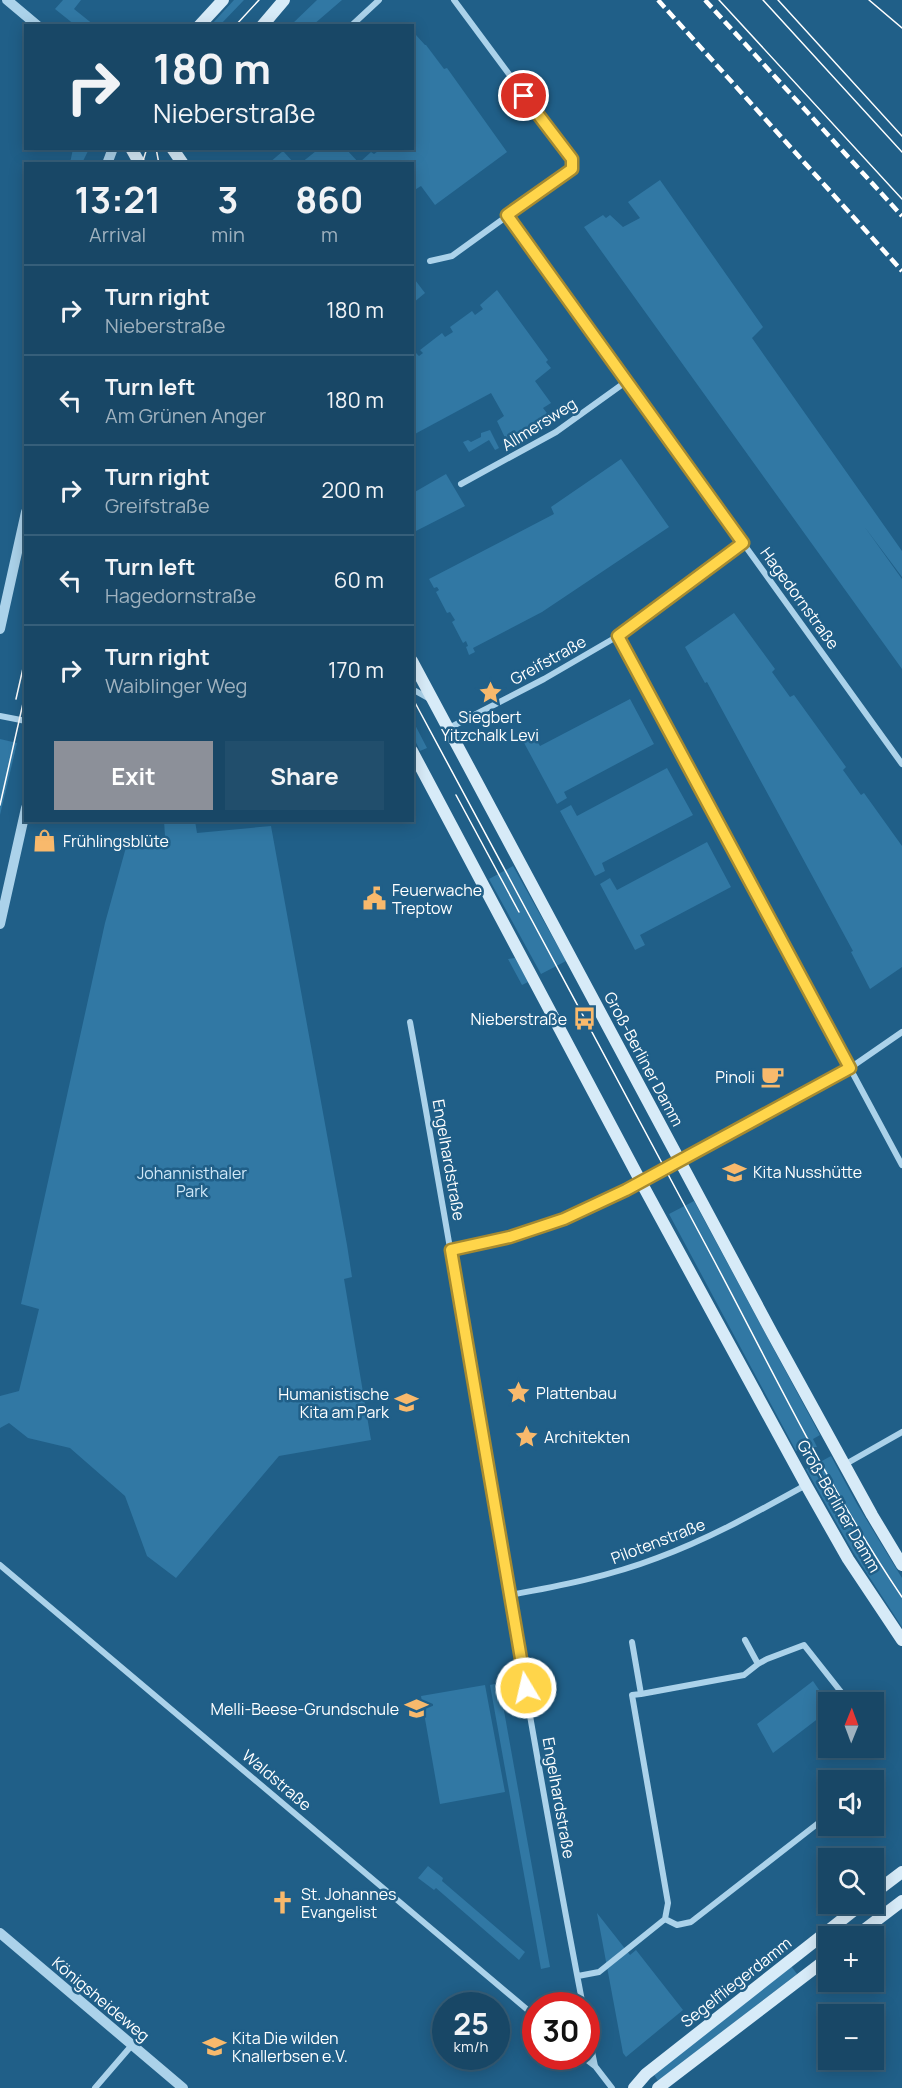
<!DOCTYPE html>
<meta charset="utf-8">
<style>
:root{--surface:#184766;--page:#214e6c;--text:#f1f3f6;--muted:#9fb2bf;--line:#365f7a;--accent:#8c9099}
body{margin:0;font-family:Manrope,sans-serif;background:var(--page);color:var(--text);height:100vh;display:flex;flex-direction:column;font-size:22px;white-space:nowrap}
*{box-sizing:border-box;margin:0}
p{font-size:20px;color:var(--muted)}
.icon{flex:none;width:33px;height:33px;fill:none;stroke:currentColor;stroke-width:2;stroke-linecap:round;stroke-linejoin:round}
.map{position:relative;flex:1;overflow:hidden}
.sheet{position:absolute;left:24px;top:162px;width:390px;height:660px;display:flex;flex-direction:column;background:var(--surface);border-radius:0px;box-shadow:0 3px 15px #0003,0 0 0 2px var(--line)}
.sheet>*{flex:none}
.guide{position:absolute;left:24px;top:24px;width:390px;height:126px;border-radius:0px;box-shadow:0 3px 15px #0003,0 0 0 2px var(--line);background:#184766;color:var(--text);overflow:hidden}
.needle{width:39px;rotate:1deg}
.tools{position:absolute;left:818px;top:1692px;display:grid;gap:12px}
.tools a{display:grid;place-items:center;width:66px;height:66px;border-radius:0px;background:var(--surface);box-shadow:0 3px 15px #0003,0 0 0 2px var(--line);font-size:30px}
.speed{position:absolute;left:432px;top:1992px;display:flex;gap:12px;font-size:30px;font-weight:700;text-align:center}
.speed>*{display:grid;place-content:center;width:78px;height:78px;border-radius:50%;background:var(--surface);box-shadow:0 3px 15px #0003,0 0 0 2px var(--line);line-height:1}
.speed small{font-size:15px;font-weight:400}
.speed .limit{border:9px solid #d22;background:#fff;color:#111}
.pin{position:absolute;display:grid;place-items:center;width:51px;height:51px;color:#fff;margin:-26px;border:3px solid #fff;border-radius:50%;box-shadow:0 2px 6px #0007}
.me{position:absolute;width:66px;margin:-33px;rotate:351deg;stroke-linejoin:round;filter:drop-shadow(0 0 4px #0008)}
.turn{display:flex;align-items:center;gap:21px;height:126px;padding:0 30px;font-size:27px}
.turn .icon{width:78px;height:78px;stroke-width:2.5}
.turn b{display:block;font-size:42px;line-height:51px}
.eta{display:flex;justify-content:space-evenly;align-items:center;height:102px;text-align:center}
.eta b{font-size:36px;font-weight:700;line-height:42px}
.action{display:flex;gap:12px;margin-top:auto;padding:12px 30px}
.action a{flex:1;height:69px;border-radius:0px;background:var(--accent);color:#fff;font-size:24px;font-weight:700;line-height:69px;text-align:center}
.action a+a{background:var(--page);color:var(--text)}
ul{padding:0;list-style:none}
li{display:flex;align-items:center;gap:18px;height:90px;padding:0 30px;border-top:2px solid var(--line)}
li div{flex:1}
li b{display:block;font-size:22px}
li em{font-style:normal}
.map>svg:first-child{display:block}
.green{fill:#3178a4}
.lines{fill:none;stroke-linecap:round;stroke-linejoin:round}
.minor{stroke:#abd2ea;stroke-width:6}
.tertiary{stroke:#abd2ea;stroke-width:10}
.secondary{stroke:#d7ebf8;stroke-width:12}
.tram{stroke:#fff;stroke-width:1.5}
.rail{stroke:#fff;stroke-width:4.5;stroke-dasharray:10 4.5;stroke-linecap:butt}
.route-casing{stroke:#a68a30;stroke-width:15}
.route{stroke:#ffd54a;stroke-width:10}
.labels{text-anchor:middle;stroke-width:5;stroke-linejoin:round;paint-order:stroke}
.street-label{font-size:16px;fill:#fff;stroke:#205f88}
.poi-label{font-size:16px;fill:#fff;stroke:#205f88;text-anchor:start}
.park-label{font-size:16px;fill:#d0e8f8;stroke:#205f88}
</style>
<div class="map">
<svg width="902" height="2088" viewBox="0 0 902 2088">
<rect width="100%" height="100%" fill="#205f88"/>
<path class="green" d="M 63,0 L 81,0 L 74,9 L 94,25 L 75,25 L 55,9 Z
M 234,0 L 244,0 L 220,25 L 211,25 Z
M 317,0 L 342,0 L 313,25 L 291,25 Z
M 416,35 L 425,45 L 426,45 L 444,69 L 447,68 L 507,152 L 435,205 L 421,186 L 413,191 L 412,164 L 301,163 L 316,151 L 314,149 L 346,149 L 359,163 L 371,152 L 374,154 L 381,149 L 412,148 L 412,38 Z
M 73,149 L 89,149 L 82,163 L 70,163 Z
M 283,151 L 294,163 L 269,163 Z
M 660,180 L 763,327 L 752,338 L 902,551 L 902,577 L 864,526 L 902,579 L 902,669 L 584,227 L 603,215 L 606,218 L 610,215 L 623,227 L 640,218 L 628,202 Z
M 412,276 L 425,293 L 413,303 L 412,303 Z
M 497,290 L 548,360 L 546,362 L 551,368 L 535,381 L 551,403 L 543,408 L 550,417 L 508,444 L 497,421 L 504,416 L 491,393 L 413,435 L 413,355 L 416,353 L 419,356 L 423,353 L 420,350 L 442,333 L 445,337 L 453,332 L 450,327 L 472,311 L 475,315 L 483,309 L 480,305 Z
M 490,430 L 499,448 L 495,450 L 489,440 L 469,452 L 463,442 L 468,440 L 471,442 L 481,437 L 481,433 Z
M 621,459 L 669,527 L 542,612 L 473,648 L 475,652 L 469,655 L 466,647 L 468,646 L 466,641 L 463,643 L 452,622 L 455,620 L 450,612 L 447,613 L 436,592 L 439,590 L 437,587 L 434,588 L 429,579 L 554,514 L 551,507 Z
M 446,474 L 465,506 L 416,531 L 413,524 L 413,493 Z
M 734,613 L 775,669 L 772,672 L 790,697 L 794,695 L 846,767 L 843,770 L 861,795 L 864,793 L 902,846 L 902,967 L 870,989 L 851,952 L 853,951 L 707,682 L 705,683 L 685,647 Z
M 630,699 L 654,744 L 564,792 L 567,798 L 557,804 L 522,739 L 533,734 L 540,746 Z
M 413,721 L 427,748 L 420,751 L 413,736 Z
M 0,739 L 17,743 L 0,815 Z
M 667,768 L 693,815 L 602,863 L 605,871 L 595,876 L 560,811 L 571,805 L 577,816 Z
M 164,821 L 195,821 L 197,833 L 271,826 L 347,1245 L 352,1277 L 344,1279 L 371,1440 L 279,1456 L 176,1578 L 147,1556 L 125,1496 L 70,1448 L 28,1438 L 9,1423 L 0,1428 L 0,1396 L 19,1391 L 39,1309 L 21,1304 L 105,923 L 128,840 L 165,836 Z
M 707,842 L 731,887 L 640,935 L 645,945 L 635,950 L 600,884 L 610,878 L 617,890 Z
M 513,866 L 566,961 L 541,974 L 489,879 Z
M 515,958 L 528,982 L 522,985 L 508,959 Z
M 694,1201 L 820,1435 L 813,1439 L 817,1447 L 803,1447 L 796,1451 L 669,1214 Z
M 831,1456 L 857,1504 L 902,1578 L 902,1627 L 853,1552 L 806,1469 L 812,1465 L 809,1459 L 820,1462 Z
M 813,1681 L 828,1703 L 828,1711 L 773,1753 L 757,1724 Z
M 499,1683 L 550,1967 L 541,1969 L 490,1685 Z
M 485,1685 L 505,1792 L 440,1804 L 421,1696 Z
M 428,1866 L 443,1878 L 442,1881 L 525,1952 L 519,1960 L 436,1888 L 434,1890 L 418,1878 Z
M 597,1913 L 630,1955 L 636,1950 L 683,2010 L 626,2057 L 623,2053 Z
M 791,1966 L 797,1974 L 658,2081 L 653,2073 Z"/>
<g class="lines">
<path class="minor" d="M 351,26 L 379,0
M 507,215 L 902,764
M 430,261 L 452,256 L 572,169 L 572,159 L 454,0
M 461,484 L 556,432 L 627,381
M 618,636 L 902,1165
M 412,689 L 428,698
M 0,716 L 26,721
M 449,728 L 544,679 L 618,636 L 743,543
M 410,1022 C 470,1349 520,1679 583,2006
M 451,1250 L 510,1237 L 554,1223 L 626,1190 L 850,1068 L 902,1032
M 844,1465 L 902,1432
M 0,1565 L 536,2017
M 510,1595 C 560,1586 610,1576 657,1558 C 709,1539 757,1512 806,1485
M 745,1640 L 758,1664 L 767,1659 L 804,1645 L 849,1702
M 641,1694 L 744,1675 L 758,1664
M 873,1734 L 878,1740
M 665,1919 L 677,1925 L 691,1922 L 821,1821
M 578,1976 L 599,1972 L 665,1919 L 668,1903 L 632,1695 L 641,1694 L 632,1642
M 586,2023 L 595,2066 L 612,2088
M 582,2056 L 595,2066
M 95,2088 L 132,2045"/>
<path class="tertiary" d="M 7,0 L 38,26
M 107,164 L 113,148
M 0,629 L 26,512
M 0,924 L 26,808
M 0,1933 L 183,2088"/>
<path class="secondary" d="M 199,26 L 223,0
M 262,26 L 284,0
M 131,148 L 140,164
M 172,148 L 183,164
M 412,661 L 772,1333 L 872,1515 L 902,1565
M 412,751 L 641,1182 L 806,1485 L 848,1559 L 902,1640
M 873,1894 L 902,1872
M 856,1936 L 902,1901
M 634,2088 L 646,2074 L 862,1904
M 658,2088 L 828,1958"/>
<path class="tram" d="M 719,0 L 902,199
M 763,0 L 902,152
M 778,0 L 902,136
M 869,0 L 902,28
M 235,26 L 259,0
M 156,148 L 159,164
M 142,164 L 147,148
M 412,697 C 512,882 610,1066 709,1251 C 771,1367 828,1488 902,1597
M 16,699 L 26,655
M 456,795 L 519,912
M 0,805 L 26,690"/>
<path class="rail" d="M 658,0 L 902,271
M 705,0 L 902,216"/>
</g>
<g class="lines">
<defs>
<path id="route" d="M 524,96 L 572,159 L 572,169 L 507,215 L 743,543 L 618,636 L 850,1068 L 626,1190 L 564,1219 L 510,1237 L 451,1250 L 526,1688"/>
</defs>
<use href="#route" class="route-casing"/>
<use href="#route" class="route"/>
</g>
<defs>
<symbol id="sight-bare" viewBox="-9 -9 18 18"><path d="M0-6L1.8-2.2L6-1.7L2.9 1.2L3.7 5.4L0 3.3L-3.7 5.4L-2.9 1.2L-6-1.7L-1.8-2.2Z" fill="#f8b96c" stroke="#205f88" stroke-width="2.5" paint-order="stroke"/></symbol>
<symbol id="shop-bare" viewBox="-9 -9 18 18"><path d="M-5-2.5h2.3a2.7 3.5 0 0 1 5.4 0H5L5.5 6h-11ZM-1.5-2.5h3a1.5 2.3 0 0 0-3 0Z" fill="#f8b96c" stroke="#205f88" stroke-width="2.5" paint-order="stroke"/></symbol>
<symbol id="civic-bare" viewBox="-9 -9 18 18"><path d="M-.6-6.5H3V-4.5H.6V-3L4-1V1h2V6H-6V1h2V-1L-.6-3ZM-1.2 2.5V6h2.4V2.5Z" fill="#f8b96c" stroke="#205f88" stroke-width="2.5" paint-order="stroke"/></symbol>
<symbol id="bus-bare" viewBox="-9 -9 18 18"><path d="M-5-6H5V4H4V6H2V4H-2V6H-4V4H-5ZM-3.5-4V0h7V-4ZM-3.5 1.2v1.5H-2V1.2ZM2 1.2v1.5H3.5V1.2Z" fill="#f8b96c" stroke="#205f88" stroke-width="2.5" paint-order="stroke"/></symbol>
<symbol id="cafe-bare" viewBox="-9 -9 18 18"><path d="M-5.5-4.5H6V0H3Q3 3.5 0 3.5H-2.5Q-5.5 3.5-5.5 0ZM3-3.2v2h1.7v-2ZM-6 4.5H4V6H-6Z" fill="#f8b96c" stroke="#205f88" stroke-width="2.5" paint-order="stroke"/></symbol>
<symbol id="school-bare" viewBox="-9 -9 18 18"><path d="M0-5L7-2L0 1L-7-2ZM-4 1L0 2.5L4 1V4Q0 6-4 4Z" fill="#f8b96c" stroke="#205f88" stroke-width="2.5" paint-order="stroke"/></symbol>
<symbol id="church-bare" viewBox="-9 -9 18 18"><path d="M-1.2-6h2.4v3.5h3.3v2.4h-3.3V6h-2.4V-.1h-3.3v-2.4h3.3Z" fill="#f8b96c" stroke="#205f88" stroke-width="2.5" paint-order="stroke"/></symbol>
</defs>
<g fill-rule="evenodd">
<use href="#sight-bare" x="474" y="676" width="33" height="33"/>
<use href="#shop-bare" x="28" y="824" width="33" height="33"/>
<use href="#civic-bare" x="358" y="882" width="33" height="33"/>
<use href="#bus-bare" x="568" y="1002" width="33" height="33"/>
<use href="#cafe-bare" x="756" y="1060" width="33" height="33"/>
<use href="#school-bare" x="718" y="1156" width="33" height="33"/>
<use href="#sight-bare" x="502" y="1376" width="33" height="33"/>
<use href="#school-bare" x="390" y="1386" width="33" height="33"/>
<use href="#sight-bare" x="510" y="1420" width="33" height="33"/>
<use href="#school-bare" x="400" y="1692" width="33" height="33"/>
<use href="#church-bare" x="266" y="1886" width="33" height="33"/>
<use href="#school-bare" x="198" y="2030" width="33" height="33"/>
</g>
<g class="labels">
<g class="street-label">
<text transform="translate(539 424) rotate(-32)" y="6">Allmersweg</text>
<text transform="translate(800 598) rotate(54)" y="6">Hagedornstraße</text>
<text transform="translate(548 660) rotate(-29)" y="6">Greifstraße</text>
<text transform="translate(644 1059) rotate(62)" y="6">Groß-Berliner Damm</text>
<text transform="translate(449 1160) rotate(80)" y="6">Engelhardstraße</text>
<text transform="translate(839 1506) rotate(60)" y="6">Groß-Berliner Damm</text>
<text transform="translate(658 1541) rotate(-21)" y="6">Pilotenstraße</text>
<text transform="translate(277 1780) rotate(40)" y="6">Waldstraße</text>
<text transform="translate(559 1798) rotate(80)" y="6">Engelhardstraße</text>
<text transform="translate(736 1982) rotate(-38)" y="6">Segelfliegerdamm</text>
<text transform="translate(101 1999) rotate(40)" y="6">Königsheideweg</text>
</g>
<g class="poi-label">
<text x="490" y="723" text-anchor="middle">Siegbert<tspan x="490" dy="18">Yitzchalk Levi</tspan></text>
<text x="63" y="847">Frühlingsblüte</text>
<text x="392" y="896">Feuerwache<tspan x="392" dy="18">Treptow</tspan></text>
<text x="567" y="1025" text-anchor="end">Nieberstraße</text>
<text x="755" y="1083" text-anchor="end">Pinoli</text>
<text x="753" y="1178">Kita Nusshütte</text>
<text x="536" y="1399">Plattenbau</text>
<text x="389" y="1400" text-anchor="end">Humanistische<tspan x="389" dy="18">Kita am Park</tspan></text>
<text x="544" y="1443">Architekten</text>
<text x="399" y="1715" text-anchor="end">Melli-Beese-Grundschule</text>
<text x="301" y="1900">St. Johannes<tspan x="301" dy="18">Evangelist</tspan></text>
<text x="232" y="2044">Kita Die wilden<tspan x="232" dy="18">Knallerbsen e.V.</tspan></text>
</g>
<g class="park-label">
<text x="192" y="1179">Johannisthaler<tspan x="192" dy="18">Park</tspan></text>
</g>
</g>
</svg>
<div class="tools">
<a><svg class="needle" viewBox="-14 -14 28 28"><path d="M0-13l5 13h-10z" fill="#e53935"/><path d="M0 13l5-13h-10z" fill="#9fb2bf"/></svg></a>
<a><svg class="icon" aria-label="sound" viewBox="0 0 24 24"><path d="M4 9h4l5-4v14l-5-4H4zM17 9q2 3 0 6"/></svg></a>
<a><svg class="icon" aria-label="search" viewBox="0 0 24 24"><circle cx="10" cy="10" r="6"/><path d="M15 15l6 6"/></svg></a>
<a>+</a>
<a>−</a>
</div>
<div class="speed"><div>25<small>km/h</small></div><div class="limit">30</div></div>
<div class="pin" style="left:524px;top:96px;background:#d93025"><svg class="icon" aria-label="arrive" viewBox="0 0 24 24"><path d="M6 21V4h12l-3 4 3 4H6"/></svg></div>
<svg class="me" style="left:526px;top:1688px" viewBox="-20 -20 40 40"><circle r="17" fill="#ffd54a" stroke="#fff" stroke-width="3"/><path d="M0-11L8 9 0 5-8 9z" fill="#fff"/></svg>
<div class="guide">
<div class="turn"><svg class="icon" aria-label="right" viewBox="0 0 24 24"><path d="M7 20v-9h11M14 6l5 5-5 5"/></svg><div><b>180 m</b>Nieberstraße</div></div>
</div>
<section class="sheet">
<div class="eta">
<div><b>13:21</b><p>Arrival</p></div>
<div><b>3</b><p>min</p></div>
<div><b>860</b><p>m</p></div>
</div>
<ul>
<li><svg class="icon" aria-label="right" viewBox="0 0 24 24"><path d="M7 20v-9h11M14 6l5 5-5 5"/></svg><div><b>Turn right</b><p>Nieberstraße</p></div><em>180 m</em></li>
<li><svg class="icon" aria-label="left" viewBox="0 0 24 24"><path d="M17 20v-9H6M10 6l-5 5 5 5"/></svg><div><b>Turn left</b><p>Am Grünen Anger</p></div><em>180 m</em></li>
<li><svg class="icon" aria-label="right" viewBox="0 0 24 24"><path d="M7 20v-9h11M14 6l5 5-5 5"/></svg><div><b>Turn right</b><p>Greifstraße</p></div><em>200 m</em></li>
<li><svg class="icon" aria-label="left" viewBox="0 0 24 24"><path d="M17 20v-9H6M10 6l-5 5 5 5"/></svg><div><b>Turn left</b><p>Hagedornstraße</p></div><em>60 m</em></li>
<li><svg class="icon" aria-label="right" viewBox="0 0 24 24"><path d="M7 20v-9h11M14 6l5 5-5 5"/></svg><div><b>Turn right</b><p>Waiblinger Weg</p></div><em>170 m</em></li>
</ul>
<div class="action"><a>Exit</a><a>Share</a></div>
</section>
</div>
